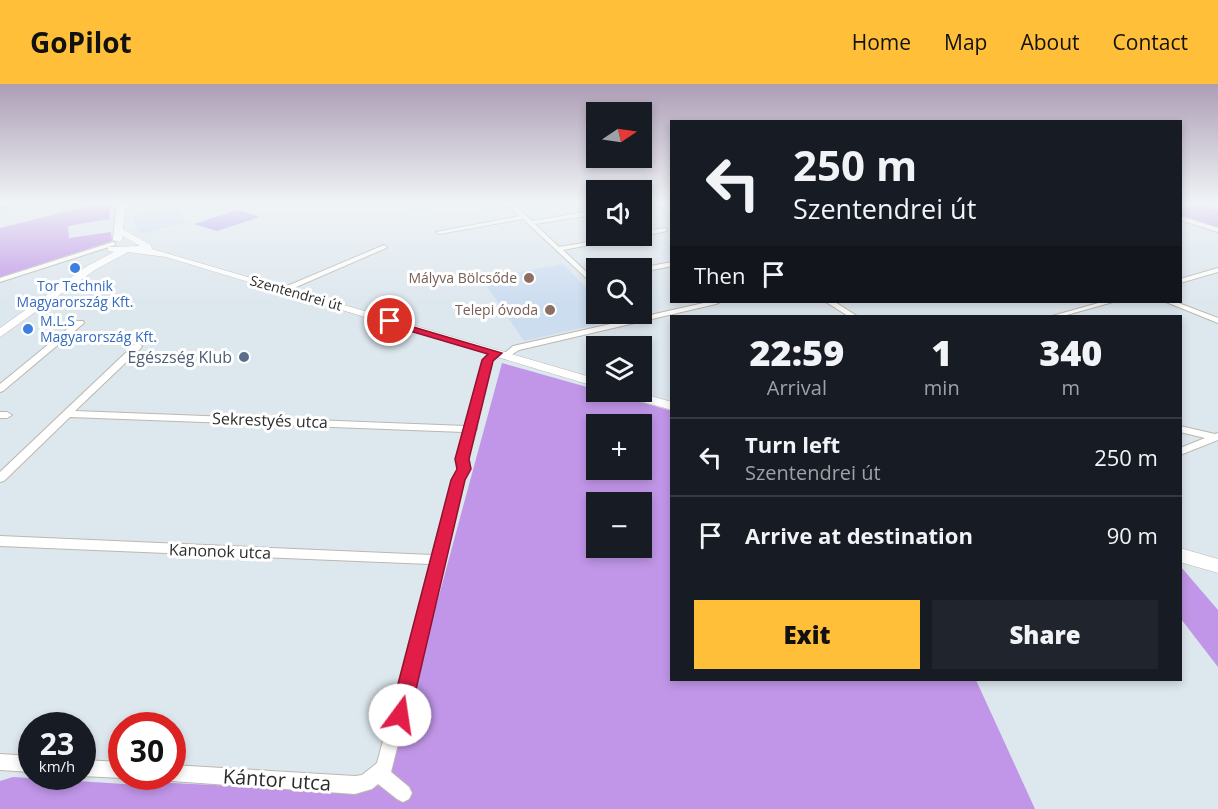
<!DOCTYPE html>
<meta charset="utf-8">
<style>
:root{--surface:#171b24;--page:#20242c;--text:#f1f3f6;--muted:#9ea1a6;--line:#363941;--accent:#ffbf39}
body{margin:0;font-family:"Open Sans",sans-serif;background:var(--page);color:var(--text);height:100vh;display:flex;flex-direction:column;font-size:22px;white-space:nowrap}
*{box-sizing:border-box;margin:0}
p{font-size:20px;color:var(--muted)}
.icon{flex:none;width:33px;height:33px;fill:none;stroke:currentColor;stroke-width:2;stroke-linecap:round;stroke-linejoin:round}
.map{position:relative;flex:1;overflow:hidden}
.drawer{position:absolute;left:670px;top:231px;width:512px;height:366px;display:flex;flex-direction:column;background:var(--surface);border-radius:0px;box-shadow:0 3px 9px #0003}
.drawer>*{flex:none}
.hud{position:absolute;left:670px;top:36px;width:512px;height:183px;border-radius:0px;box-shadow:0 3px 9px #0003;background:#171b24;color:var(--text);overflow:hidden}
.needle{width:39px;rotate:77deg}
.controls{position:absolute;left:586px;top:18px;display:grid;gap:12px}
.controls a{display:grid;place-items:center;width:66px;height:66px;border-radius:0px;background:var(--surface);box-shadow:0 3px 9px #0003;font-size:30px}
.speed{position:absolute;left:18px;top:628px;display:flex;gap:12px;font-size:30px;font-weight:700;text-align:center}
.speed>*{display:grid;place-content:center;width:78px;height:78px;border-radius:50%;background:var(--surface);box-shadow:0 3px 9px #0003;line-height:1}
.speed small{font-size:15px;font-weight:400}
.speed .limit{border:9px solid #d22;background:#fff;color:#111}
.pin{position:absolute;display:grid;place-items:center;width:51px;height:51px;color:#fff;margin:-26px;border:3px solid #fff;border-radius:50%;box-shadow:0 2px 6px #0007}
.me{position:absolute;width:66px;margin:-33px;rotate:14deg;stroke-linejoin:round;filter:drop-shadow(0 0 4px #0008)}
.turn{display:flex;align-items:center;gap:21px;height:126px;padding:0 24px;font-size:27px}
.turn .icon{width:78px;height:78px;stroke-width:2.5}
.turn b{display:block;font-size:42px;line-height:51px}
.then{display:flex;align-items:center;height:57px;padding:0 24px;background:#0003;gap:12px;font-size:22px}
.eta{display:flex;justify-content:space-evenly;align-items:center;height:102px;text-align:center}
.eta b{font-size:36px;font-weight:800;line-height:42px}
.cta{display:flex;gap:12px;margin-top:auto;padding:12px 24px}
.cta a{flex:1;height:69px;border-radius:0px;background:var(--accent);color:#111;font-size:24px;font-weight:800;line-height:69px;text-align:center}
.cta a+a{background:var(--page);color:var(--text)}
ul{padding:0;list-style:none}
li{display:flex;align-items:center;gap:18px;height:78px;padding:0 24px;border-top:2px solid var(--line)}
li div{flex:1}
li b{display:block;font-size:22px}
li em{font-style:normal}
header{display:flex;align-items:center;gap:36px;box-sizing:border-box;height:84px;padding:0 30px;background:var(--accent);color:#111}
header strong{font-size:28px}
nav{display:flex;gap:33px;margin-inline-start:auto;font-size:21px}
.map>svg:first-child{display:block}
.industrial{fill:#e5e6de}
.education{fill:#ccddf0}
.green{fill:#c196e8;fill-rule:evenodd}
.pitch{fill:#ad92f0}
.lines{fill:none;stroke-linecap:round;stroke-linejoin:round}
.stream{stroke:#f67c6a;stroke-width:2}
.street-casing{stroke:#bcb8ad;stroke-width:2}
.secondary-casing{stroke:#bcb8ad;stroke-width:1}
.street{fill:#fff;fill-rule:evenodd}
.secondary{fill:#fff;fill-rule:evenodd}
.tram{stroke:#b7b09f;stroke-width:1.5}
.route{fill:#e11d48;stroke:#92132f;stroke-width:1.5}
.shop-dot{fill:#3f7fe0;stroke:#fff;stroke-width:2}
.education-dot{fill:#8d6e63;stroke:#fff;stroke-width:2}
.service-dot{fill:#5c6f8a;stroke:#fff;stroke-width:2}
.labels{text-anchor:middle;stroke-width:6;stroke-linejoin:round;paint-order:stroke}
.far-education-label{font-size:14px;fill:#785e54;stroke:#fff;text-anchor:end}
.far-shop-label{font-size:14px;fill:#366cbe;stroke:#fff}
.far-street-label{font-size:14px;fill:#2c2c2c;stroke:#fff}
.service-label{font-size:16px;fill:#4e5e75;stroke:#fff;text-anchor:end}
.street-label{font-size:16px;fill:#2c2c2c;stroke:#fff}
.near-street-label{font-size:20px;fill:#2c2c2c;stroke:#fff}
</style>
<header>
<strong>GoPilot</strong>
<nav><a>Home</a><a>Map</a><a>About</a><a>Contact</a></nav>
</header>
<div class="map">
<svg width="1218" height="725" viewBox="0 0 1218 725">
<rect width="100%" height="100%" fill="#dde7ee"/>
<path class="industrial" d="M 175,119 L 471,119 L 485,135 L 441,142 L 429,128 L 376,137 L 317,136 L 311,132 L 264,139 L 263,132 L 226,120 L 181,128 Z"/>
<path class="education" d="M 178,124 L 186,138 L 142,150 L 137,146 L 133,132 Z
M 563,180 L 593,210 L 597,209 L 597,230 L 621,230 L 625,234 L 524,257 L 482,195 Z"/>
<path class="green" d="M 111,119 L 109,135 L 68,142 L 69,154 L 111,148 L 112,157 L 0,193 L 0,144 L 96,120 Z
M 1200,120 L 1218,126 L 1218,143 L 1181,131 L 1181,125 Z
M 502,279 L 672,327 L 672,596 L 976,596 L 1035,725 L 0,725 L 0,697 L 13,693 L 140,701 L 143,693 L 146,693 L 172,699 L 363,708 L 379,701 L 393,681 ZM 597,340 L 642,340 L 642,386 L 597,386 ZM 597,418 L 642,418 L 642,464 L 597,464 Z
M 1181,483 L 1218,526 L 1218,583 L 1181,535 Z"/>
<path class="pitch" d="M 238,126 L 260,133 L 217,147 L 194,140 Z"/>
<g class="lines">
<path class="stream" d="M 0,125 L 7,119"/>
<defs>
<path id="street" d="M 506,119 L 512,119 L 532,137 L 597,126 L 597,130 L 535,140 L 559,163 L 626,152 L 637,152 L 563,166 L 597,198 L 597,204 L 523,135 L 439,150 L 436,148 L 520,132 Z
M 656,119 L 663,119 L 672,125 L 672,130 Z
M 1180,119 L 1195,119 L 1180,123 Z
M 1180,132 L 1218,144 L 1218,148 L 1180,136 Z
M 665,144 L 667,145 L 667,147 L 642,152 L 640,152 L 642,152 L 642,148 Z
M 113,158 L 115,159 L 115,161 L 0,198 L 0,194 Z
M 384,161 L 387,163 L 386,164 L 287,207 L 280,205 Z
M 672,178 L 672,182 L 642,188 L 642,184 L 640,184 Z
M 1218,184 L 1218,188 L 1180,199 L 1180,195 Z
M 708,218 L 720,218 L 716,220 L 519,266 L 505,275 L 501,272 L 513,262 Z
M 826,218 L 835,218 L 857,232 L 848,232 Z
M 1102,218 L 1113,218 L 1063,232 L 1052,232 Z
M 1166,218 L 1176,218 L 1218,234 L 1218,239 Z
M 77,237 L 83,237 L 84,239 L 3,307 L 0,308 L 0,300 Z
M 138,259 L 142,262 L 141,264 L 75,327 L 466,342 L 484,276 L 496,266 L 500,269 L 492,277 L 476,343 L 477,345 L 474,348 L 467,375 L 469,385 L 464,396 L 445,473 L 446,476 L 443,480 L 391,688 L 409,703 L 412,709 L 409,715 L 403,718 L 397,715 L 378,700 L 372,705 L 355,710 L 172,697 L 165,693 L 172,693 L 172,681 L 355,692 L 362,691 L 377,679 L 430,480 L 0,462 L 0,452 L 432,471 L 452,396 L 459,385 L 457,375 L 464,348 L 70,333 L 4,397 L 0,398 L 0,388 L 135,260 Z
M 0,328 L 7,328 L 12,331 L 7,334 L 0,334 Z
M 1180,342 L 1215,350 L 1218,349 L 1218,356 L 1180,371 L 1180,364 L 1205,354 L 1180,348 Z
M 0,670 L 32,672 L 32,688 L 0,686 Z
M 82,676 L 122,678 L 122,693 L 125,693 L 122,694 L 82,692 Z"/>
<path id="secondary" d="M 117,119 L 125,119 L 123,145 L 151,161 L 152,165 L 597,295 L 597,303 L 166,173 L 128,168 L 95,186 L 0,253 L 0,244 L 87,182 L 114,168 L 108,167 L 108,163 L 140,162 L 123,152 L 121,158 L 113,156 Z
M 617,308 L 637,308 L 672,318 L 672,326 L 619,311 Z
M 1180,464 L 1218,475 L 1218,489 L 1180,478 Z"/>
</defs>
<use href="#street" class="street-casing"/>
<use href="#secondary" class="secondary-casing"/>
<use href="#street" class="street"/>
<use href="#secondary" class="secondary"/>
<path class="tram" d="M 0,125 L 24,119"/>
</g>
<linearGradient id="sky" x2="0" y2="1"><stop stop-color="#ad9eb6"/><stop offset="0.54" stop-color="#f0f4f7"/><stop offset="1" stop-color="#f0f4f7" stop-opacity="0"/></linearGradient>
<rect width="1218" height="220" fill="url(#sky)"/>
<path class="route" d="M 386,235 L 502,269 L 493,277 L 469,375 L 471,385 L 465,396 L 410,631 L 407,638 L 400,640 L 393,638 L 390,631 L 451,396 L 457,385 L 455,375 L 482,276 L 488,270 L 386,240 Z"/>
<g class="shop-dot">
<circle cx="75" cy="184" r="6"/>
<circle cx="28" cy="245" r="6"/>
</g>
<g class="education-dot">
<circle cx="529" cy="194" r="6"/>
<circle cx="550" cy="226" r="6"/>
</g>
<circle class="service-dot" cx="244" cy="273" r="6"/>
<g class="labels">
<g class="far-education-label">
<text x="517" y="199">Mályva Bölcsőde</text>
<text x="538" y="231">Telepi óvoda</text>
</g>
<g class="far-shop-label">
<text x="75" y="207">Tor Technik<tspan x="75" dy="16">Magyarország Kft.</tspan></text>
<text x="40" y="242" text-anchor="start">M.L.S<tspan x="40" dy="16">Magyarország Kft.</tspan></text>
</g>
<g class="far-street-label">
<text transform="translate(296 209) rotate(16)" y="5">Szentendrei út</text>
</g>
<g class="service-label">
<text x="232" y="279">Egészség Klub</text>
</g>
<g class="street-label">
<text transform="translate(270 336) rotate(2)" y="6">Sekrestyés utca</text>
<text transform="translate(220 467) rotate(2)" y="6">Kanonok utca</text>
</g>
<g class="near-street-label">
<text transform="translate(277 696) rotate(4)" y="7">Kántor utca</text>
</g>
</g>
</svg>
<div class="controls">
<a><svg class="needle" viewBox="-14 -14 28 28"><path d="M0-13l5 13h-10z" fill="#e53935"/><path d="M0 13l5-13h-10z" fill="#9ea1a6"/></svg></a>
<a><svg class="icon" aria-label="sound" viewBox="0 0 24 24"><path d="M4 9h4l5-4v14l-5-4H4zM17 9q2 3 0 6"/></svg></a>
<a><svg class="icon" aria-label="search" viewBox="0 0 24 24"><circle cx="10" cy="10" r="6"/><path d="M15 15l6 6"/></svg></a>
<a><svg class="icon" aria-label="layers" viewBox="0 0 24 24"><path d="M12 4l9 5-9 5-9-5zM3 14l9 5 9-5"/></svg></a>
<a>+</a>
<a>−</a>
</div>
<div class="speed"><div>23<small>km/h</small></div><div class="limit">30</div></div>
<div class="pin" style="left:390px;top:237px;background:#d93025"><svg class="icon" aria-label="arrive" viewBox="0 0 24 24"><path d="M6 21V4h12l-3 4 3 4H6"/></svg></div>
<svg class="me" style="left:400px;top:631px" viewBox="-20 -20 40 40"><circle r="19" fill="#fff"/><path d="M0-13L10 11 0 6-10 11z" fill="#e11d48"/></svg>
<div class="hud">
<div class="turn"><svg class="icon" aria-label="left" viewBox="0 0 24 24"><path d="M17 20v-9H6M10 6l-5 5 5 5"/></svg><div><b>250 m</b>Szentendrei út</div></div>
<div class="then">Then<svg class="icon" aria-label="arrive" viewBox="0 0 24 24"><path d="M6 21V4h12l-3 4 3 4H6"/></svg></div>
</div>
<section class="drawer">
<div class="eta">
<div><b>22:59</b><p>Arrival</p></div>
<div><b>1</b><p>min</p></div>
<div><b>340</b><p>m</p></div>
</div>
<ul>
<li><svg class="icon" aria-label="left" viewBox="0 0 24 24"><path d="M17 20v-9H6M10 6l-5 5 5 5"/></svg><div><b>Turn left</b><p>Szentendrei út</p></div><em>250 m</em></li>
<li><svg class="icon" aria-label="arrive" viewBox="0 0 24 24"><path d="M6 21V4h12l-3 4 3 4H6"/></svg><div><b>Arrive at destination</b></div><em>90 m</em></li>
</ul>
<div class="cta"><a>Exit</a><a>Share</a></div>
</section>
</div>
